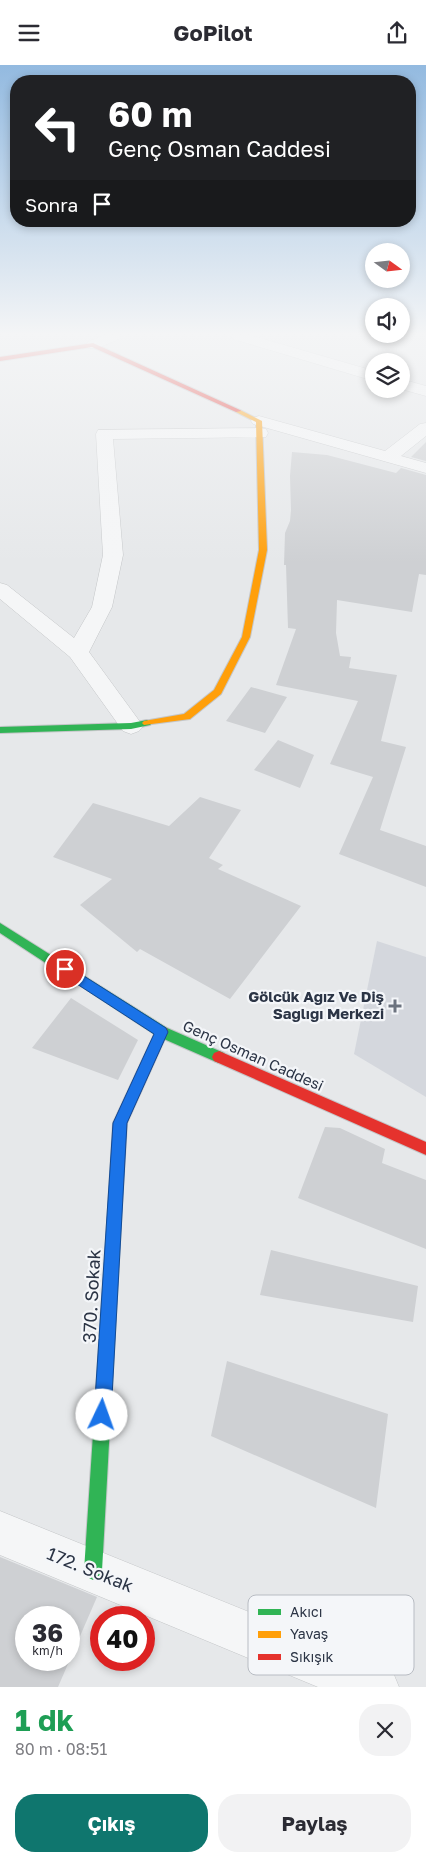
<!DOCTYPE html>
<html lang="tr">
<meta charset="utf-8">
<style>
:root{--surface:#fff;--page:#f2f2f3;--text:#2b2b33;--muted:#7c7c81;--accent:#0f766e}
body{margin:0;font-family:"Golos Text",sans-serif;background:var(--page);color:var(--text);height:100vh;display:flex;flex-direction:column;font-size:19px;white-space:nowrap}
*{box-sizing:border-box;margin:0}
p{font-size:16px;color:var(--muted)}
.icon{flex:none;width:28px;height:28px;fill:none;stroke:currentColor;stroke-width:2;stroke-linecap:round;stroke-linejoin:round}
.map{position:relative;height:1622px;overflow:hidden}
.sheet{display:flex;flex-direction:column;background:var(--surface);flex:1}
.sheet>*{flex:none}
.top-card{position:absolute;left:10px;top:10px;width:406px;height:152px;border-radius:20px;box-shadow:0 2px 8px #0003;background:#202124;color:#fff;overflow:hidden}
.needle{width:32px;rotate:105deg}
.buttons{position:absolute;left:365px;top:178px;display:grid;gap:10px}
.buttons a{display:grid;place-items:center;width:45px;height:45px;border-radius:50%;background:var(--surface);box-shadow:0 2px 8px #0003;font-size:25px}
.speed{position:absolute;left:15px;top:1541px;display:flex;gap:10px;font-size:25px;font-weight:700;text-align:center}
.speed>*{display:grid;place-content:center;width:65px;height:65px;border-radius:50%;background:var(--surface);box-shadow:0 2px 8px #0003;line-height:1}
.speed small{font-size:12px;font-weight:400}
.speed .limit{border:8px solid #d22;background:#fff;color:#111}
.pin{position:absolute;display:grid;place-items:center;width:42px;height:42px;color:#fff;margin:-21px;border:2px solid #fff;border-radius:50%;box-shadow:0 1px 5px #0007}
.me{position:absolute;width:55px;margin:-28px;rotate:3deg;stroke-linejoin:round;filter:drop-shadow(0 0 4px #0008)}
.turn{display:flex;align-items:center;gap:18px;height:105px;padding:0 15px;font-size:22px}
.turn .icon{width:65px;height:65px;stroke-width:2.5}
.turn b{display:block;font-size:35px;line-height:42px}
.then{display:flex;align-items:center;height:48px;padding:0 15px;background:#0003;gap:10px;font-size:19px}
.round{display:grid;place-items:center;flex:none;width:52px;height:52px;border-radius:20px;background:var(--page)}
.overview{display:flex;align-items:center;justify-content:space-between;height:85px;padding:0 15px}
h1{font-size:30px;font-weight:700;line-height:38px;color:#1e9e55}
.primary-button{display:flex;gap:10px;margin-top:auto;padding:10px 15px}
.primary-button a{flex:1;height:58px;border-radius:20px;background:var(--accent);color:#fff;font-size:20px;font-weight:700;line-height:58px;text-align:center}
.primary-button a+a{background:var(--page);color:var(--text)}
header{display:flex;justify-content:space-between;align-items:center;height:65px;padding:0 15px;background:var(--surface);font-size:22px;font-weight:700}
.map>svg:first-child{display:block}
.built{fill:#d4d7dd}
.building{fill:#ced0d3;fill-rule:evenodd}
.lines{fill:none;stroke-linecap:round;stroke-linejoin:round}
.street-casing{stroke:#c4c6c8;stroke-width:1}
.fast-casing{stroke:#c4c6c8;stroke-width:2}
.slow-casing{stroke:#c4c6c8;stroke-width:2}
.jam-casing{stroke:#c4c6c8;stroke-width:2}
.street{fill:#f5f6f7;fill-rule:evenodd}
.fast{fill:#30b455;fill-rule:evenodd}
.slow{fill:#ff9f0a;fill-rule:evenodd}
.jam{fill:#e5322d;fill-rule:evenodd}
.route{fill:#1a73e8;stroke:#114b97}
.poi-dot{fill:#6c737f;stroke:#f4f6f9;stroke-width:2}
.labels{text-anchor:middle;stroke-width:4.5;stroke-linejoin:round;paint-order:stroke}
.poi-label{font-size:15px;font-weight:bold;fill:#2b3445;stroke:#f4f6f9;text-anchor:end}
.street-label{font-size:15px;fill:#2b3445;stroke:#f4f6f9}
.near-street-label{font-size:18px;fill:#2b3445;stroke:#f4f6f9}
.key{fill:#f4f6f9;stroke:#b8bcc3;stroke-width:1}
.key-label{font-size:14px;fill:#2b3445}
</style>
<header><svg class="icon" aria-label="menu" viewBox="0 0 24 24"><path d="M4 6h16M4 12h16M4 18h16"/></svg>GoPilot<svg class="icon" aria-label="share" viewBox="0 0 24 24"><path d="M12 15V3M7 8l5-5 5 5M5 13v7h14v-7"/></svg></header>
<div class="map">
<svg width="426" height="1622" viewBox="0 0 426 1622">
<rect width="100%" height="100%" fill="#e6e8ea"/>
<path class="built" d="M 377,876 L 426,892 L 426,1032 L 354,989 Z"/>
<path class="building" d="M 426,377 L 426,396 L 411,392 Z
M 292,387 L 327,390 L 396,408 L 401,403 L 426,410 L 426,510 L 419,509 L 412,547 L 337,535 L 336,568 L 340,591 L 351,592 L 349,603 L 397,610 L 381,676 L 406,682 L 380,765 L 426,781 L 426,822 L 339,789 L 373,712 L 330,699 L 358,636 L 276,620 L 296,564 L 288,563 L 286,500 L 284,500 L 285,468 L 290,456 L 291,445 L 290,411 Z
M 251,622 L 287,632 L 265,668 L 226,656 Z
M 278,675 L 314,690 L 300,723 L 254,705 Z
M 200,732 L 241,745 L 209,793 L 223,800 L 218,804 L 301,841 L 230,934 L 140,884 L 137,887 L 80,840 L 112,814 L 53,792 L 93,738 L 169,761 Z
M 71,933 L 138,975 L 118,1015 L 32,983 Z
M 325,1062 L 340,1063 L 385,1084 L 382,1098 L 426,1115 L 426,1184 L 298,1133 Z
M 271,1185 L 418,1221 L 413,1257 L 260,1230 Z
M 227,1296 L 388,1349 L 376,1443 L 211,1371 Z
M 0,1492 L 97,1532 L 58,1622 L 0,1622 ZM 26,1552 L 69,1552 L 69,1595 L 26,1595 Z"/>
<g class="lines">
<defs>
<path id="street" d="M 102,271 L 121,271 L 119,274 L 98,283 L 88,283 L 86,280 L 88,277 Z
M 231,271 L 253,271 L 374,306 L 374,316 L 233,274 Z
M 401,314 L 426,321 L 426,331 L 401,324 Z
M 259,351 L 385,386 L 420,359 L 426,358 L 426,371 L 401,391 L 426,398 L 426,408 L 253,359 L 251,356 L 253,353 Z
M 260,363 L 266,364 L 268,368 L 266,372 L 113,374 L 123,490 L 112,542 L 89,587 L 143,661 L 139,666 L 131,669 L 123,666 L 70,592 L 0,534 L 0,518 L 7,520 L 74,573 L 92,542 L 103,490 L 96,369 L 98,365 Z
M 0,1446 L 392,1605 L 399,1622 L 318,1622 L 0,1490 Z"/>
<path id="fast" d="M 147,655 L 152,658 L 150,660 L 131,664 L 0,668 L 0,662 L 131,658 Z
M 0,858 L 167,963 L 224,988 L 226,992 L 224,996 L 219,998 L 214,996 L 157,971 L 0,868 Z
M 115,1135 L 120,1137 L 122,1142 L 102,1506 L 99,1512 L 93,1515 L 87,1512 L 84,1506 L 108,1142 L 110,1137 Z"/>
<path id="slow" d="M 236,345 L 240,345 L 262,356 L 267,485 L 250,572 L 221,629 L 190,654 L 144,660 L 142,658 L 144,656 L 184,649 L 214,625 L 242,572 L 259,485 L 256,357 L 236,347 Z"/>
<path id="jam" d="M 93,278 L 240,345 L 241,346 L 236,347 L 92,282 L 0,296 L 0,292 Z
M 162,962 L 167,963 L 168,967 L 127,1058 L 122,1142 L 120,1147 L 115,1149 L 110,1147 L 108,1142 L 113,1058 L 157,963 Z
M 219,986 L 426,1077 L 426,1090 L 214,996 L 212,992 L 214,988 Z"/>
</defs>
<use href="#street" class="street-casing"/>
<use href="#fast" class="fast-casing"/>
<use href="#slow" class="slow-casing"/>
<use href="#jam" class="jam-casing"/>
<use href="#street" class="street"/>
<use href="#fast" class="fast"/>
<use href="#slow" class="slow"/>
<use href="#jam" class="jam"/>
</g>
<linearGradient id="sky" x2="0" y2="1"><stop stop-color="#93bae0"/><stop offset="0.54" stop-color="#f4f5f6"/><stop offset="1" stop-color="#f4f5f6" stop-opacity="0"/></linearGradient>
<rect width="426" height="498" fill="url(#sky)"/>
<path class="route" d="M 65,899 L 166,963 L 168,967 L 127,1058 L 111,1350 L 108,1356 L 102,1359 L 97,1356 L 94,1350 L 113,1058 L 154,969 L 60,908 L 59,904 L 60,901 Z"/>
<path class="poi-dot" d="M392.5 933.5h5v5h5v5h-5v5h-5v-5h-5v-5h5z"/>
<g class="labels">
<g class="poi-label">
<text x="384" y="937">Gölcük Ağız Ve Diş<tspan x="384" dy="17">Sağlığı Merkezi</tspan></text>
</g>
<g class="street-label">
<text transform="translate(253 991) rotate(24)" y="5">Genç Osman Caddesi</text>
</g>
<g class="near-street-label">
<text transform="translate(92 1231) rotate(-87)" y="6">370. Sokak</text>
<text transform="translate(90 1505) rotate(22)" y="6">172. Sokak</text>
</g>
</g>
<rect x="248" y="1530" width="166" height="80" rx="8" class="key"/>
<rect x="258" y="1544" width="23" height="6" fill="#30b455"/>
<rect x="258" y="1566" width="23" height="7" fill="#ff9f0a"/>
<rect x="258" y="1589" width="23" height="6" fill="#e5322d"/>
<g class="key-label">
<text x="290" y="1552">Akıcı</text>
<text x="290" y="1574">Yavaş</text>
<text x="290" y="1597">Sıkışık</text>
</g>
</svg>
<div class="buttons">
<a><svg class="needle" viewBox="-14 -14 28 28"><path d="M0-13l5 13h-10z" fill="#e53935"/><path d="M0 13l5-13h-10z" fill="#7c7c81"/></svg></a>
<a><svg class="icon" aria-label="sound" viewBox="0 0 24 24"><path d="M4 9h4l5-4v14l-5-4H4zM17 9q2 3 0 6"/></svg></a>
<a><svg class="icon" aria-label="layers" viewBox="0 0 24 24"><path d="M12 4l9 5-9 5-9-5zM3 14l9 5 9-5"/></svg></a>
</div>
<div class="speed"><div>36<small>km/h</small></div><div class="limit">40</div></div>
<div class="pin" style="left:65px;top:904px;background:#d93025"><svg class="icon" aria-label="arrive" viewBox="0 0 24 24"><path d="M6 21V4h12l-3 4 3 4H6"/></svg></div>
<svg class="me" style="left:102px;top:1350px" viewBox="-20 -20 40 40"><circle r="19" fill="#fff"/><path d="M0-13L10 11 0 6-10 11z" fill="#1a73e8"/></svg>
<div class="top-card">
<div class="turn"><svg class="icon" aria-label="left" viewBox="0 0 24 24"><path d="M17 20v-9H6M10 6l-5 5 5 5"/></svg><div><b>60 m</b>Genç Osman Caddesi</div></div>
<div class="then">Sonra<svg class="icon" aria-label="arrive" viewBox="0 0 24 24"><path d="M6 21V4h12l-3 4 3 4H6"/></svg></div>
</div>
</div>
<section class="sheet">
<div class="overview"><div><h1>1 dk</h1><p>80 m · 08:51</p></div><a class="round"><svg class="icon" aria-label="close" viewBox="0 0 24 24"><path d="M6 6l12 12M18 6L6 18"/></svg></a></div>
<div class="primary-button"><a>Çıkış</a><a>Paylaş</a></div>
</section>
